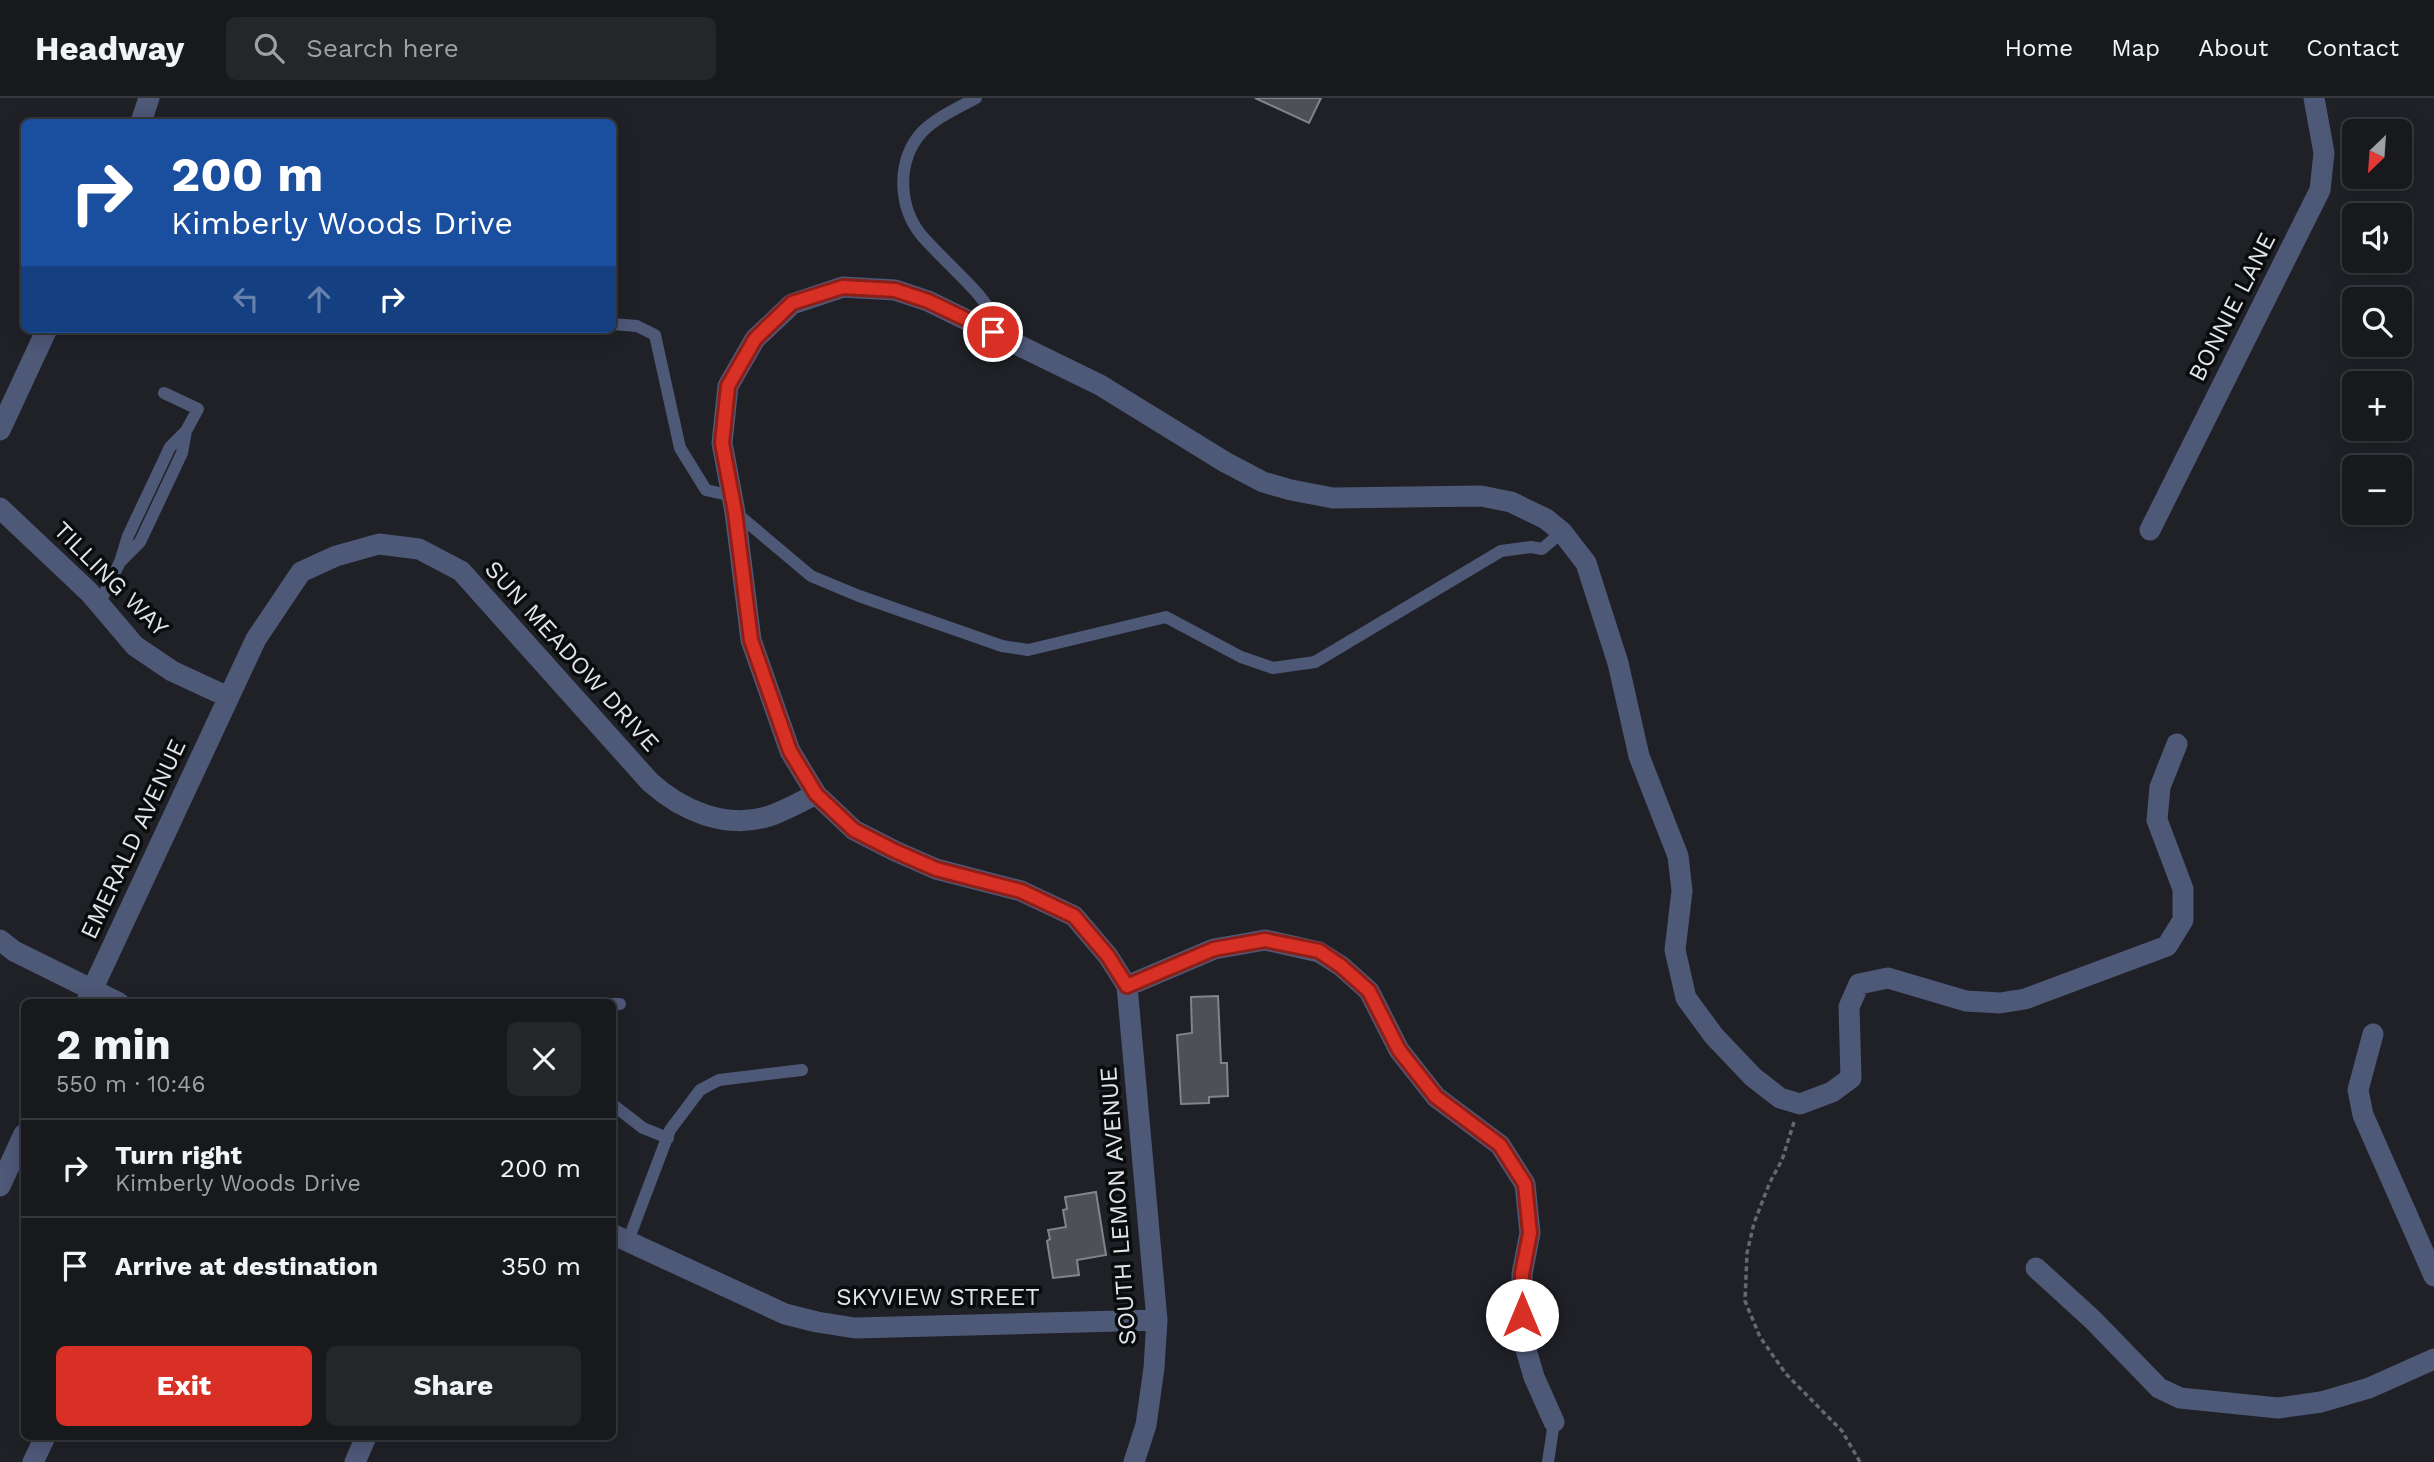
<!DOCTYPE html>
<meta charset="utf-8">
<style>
:root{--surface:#17191d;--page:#24262a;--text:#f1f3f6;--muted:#9ea0a4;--line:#36383b;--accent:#d93025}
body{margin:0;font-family:"Work Sans",sans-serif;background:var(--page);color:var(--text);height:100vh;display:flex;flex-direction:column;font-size:26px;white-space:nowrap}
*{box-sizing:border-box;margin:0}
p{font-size:23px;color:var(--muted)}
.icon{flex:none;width:38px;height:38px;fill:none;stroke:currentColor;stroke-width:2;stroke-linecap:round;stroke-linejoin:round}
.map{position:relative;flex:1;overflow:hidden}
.drawer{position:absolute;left:21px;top:901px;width:595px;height:441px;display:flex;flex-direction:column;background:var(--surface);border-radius:10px;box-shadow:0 4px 18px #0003,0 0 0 2px var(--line)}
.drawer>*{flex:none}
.hud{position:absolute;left:21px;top:21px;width:595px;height:214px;border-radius:10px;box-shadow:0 4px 18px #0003,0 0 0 2px var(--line);background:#1a4fa0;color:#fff;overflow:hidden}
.needle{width:46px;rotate:205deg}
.tools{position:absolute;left:2342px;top:21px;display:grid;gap:14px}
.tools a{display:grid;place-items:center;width:70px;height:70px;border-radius:10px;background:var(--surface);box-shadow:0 4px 18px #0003,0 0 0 2px var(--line);font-size:35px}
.pin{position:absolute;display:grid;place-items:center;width:60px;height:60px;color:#fff;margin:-30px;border:4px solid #fff;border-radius:50%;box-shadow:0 2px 7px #0007}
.me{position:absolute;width:77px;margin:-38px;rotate:0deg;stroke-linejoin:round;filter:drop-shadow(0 0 5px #0008)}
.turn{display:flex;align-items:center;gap:24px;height:147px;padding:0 35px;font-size:32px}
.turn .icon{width:91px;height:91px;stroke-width:2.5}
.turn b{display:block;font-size:49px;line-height:60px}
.lanes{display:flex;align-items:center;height:66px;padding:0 35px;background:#0003;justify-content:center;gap:35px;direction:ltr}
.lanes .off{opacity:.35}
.round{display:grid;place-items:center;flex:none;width:74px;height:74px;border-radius:10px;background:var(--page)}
.summary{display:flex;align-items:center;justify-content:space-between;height:119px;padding:0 35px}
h1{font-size:42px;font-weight:700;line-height:52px}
.cta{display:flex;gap:14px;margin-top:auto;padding:14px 35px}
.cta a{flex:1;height:80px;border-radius:10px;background:var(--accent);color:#fff;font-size:28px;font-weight:700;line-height:80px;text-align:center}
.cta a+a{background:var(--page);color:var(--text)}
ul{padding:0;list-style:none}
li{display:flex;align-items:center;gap:21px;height:98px;padding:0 35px;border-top:2px solid var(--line)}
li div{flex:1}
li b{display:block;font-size:26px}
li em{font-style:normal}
header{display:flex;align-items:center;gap:42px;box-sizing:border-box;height:98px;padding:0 35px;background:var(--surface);border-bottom:2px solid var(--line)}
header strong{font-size:33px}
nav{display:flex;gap:38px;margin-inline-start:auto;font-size:24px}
.search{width:490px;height:63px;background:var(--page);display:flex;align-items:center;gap:18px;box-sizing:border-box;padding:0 24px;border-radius:10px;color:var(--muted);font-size:26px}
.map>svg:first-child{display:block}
.building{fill:#4d5056;stroke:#81848b;stroke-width:2}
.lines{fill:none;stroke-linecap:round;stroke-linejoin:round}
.path{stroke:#66686d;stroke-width:3.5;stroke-dasharray:5 3.5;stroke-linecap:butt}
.lane{stroke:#4e5877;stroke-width:12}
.street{stroke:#4e5877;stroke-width:21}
.route-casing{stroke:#8d1f18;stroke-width:18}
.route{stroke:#d93025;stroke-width:12}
.labels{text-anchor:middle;stroke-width:7;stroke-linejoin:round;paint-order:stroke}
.street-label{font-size:24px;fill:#e2e4e8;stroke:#0a0b0d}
</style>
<header>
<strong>Headway</strong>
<div class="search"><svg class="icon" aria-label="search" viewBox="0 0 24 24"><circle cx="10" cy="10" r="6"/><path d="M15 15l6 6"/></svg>Search here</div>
<nav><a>Home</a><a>Map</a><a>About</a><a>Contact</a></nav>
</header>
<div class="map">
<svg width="2434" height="1364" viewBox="0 0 2434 1364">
<rect width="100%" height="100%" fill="#1f2127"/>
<path class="building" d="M 1255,0 L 1321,0 L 1309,25 Z
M 1218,898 L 1221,965 L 1227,965 L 1228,998 L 1209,999 L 1209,1005 L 1181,1006 L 1177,937 L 1192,935 L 1191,899 Z
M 1096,1094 L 1106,1157 L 1077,1162 L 1079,1177 L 1053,1180 L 1047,1143 L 1050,1141 L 1048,1132 L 1066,1129 L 1063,1112 L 1067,1111 L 1065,1099 Z"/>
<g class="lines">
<path class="path" d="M 1794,1024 L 1782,1062 L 1770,1084 L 1754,1125 L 1747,1155 L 1745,1203 L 1760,1239 L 1786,1276 L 1842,1333 L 1860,1364"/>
<path class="lane" d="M 976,0 C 958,10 937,19 922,34 C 896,63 898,109 922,138 C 940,158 960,176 978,196 C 989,210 1000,225 1010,239
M 612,226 L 637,228 L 655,237 L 680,350 L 706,392 L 732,398
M 164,295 L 198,311 L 186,333
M 735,414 L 811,478 L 859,498 L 1002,548 L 1028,552 L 1166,519 L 1241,559 L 1273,570 L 1315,564 L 1501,453 L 1531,449 L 1542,451 L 1562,434
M 99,506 L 120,464 L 128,438 L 170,349 L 186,333 L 182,355 L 140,444 L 120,464
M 612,906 L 620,906
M 612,1006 L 643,1030 L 668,1040
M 628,1143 L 670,1032 L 700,992 L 719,982 L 802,972
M 1548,1364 L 1554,1324"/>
<path class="street" d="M 141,24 L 149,0
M 0,332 L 47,231
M 0,410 L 89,494 L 135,548 L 172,573 L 228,599
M 2150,432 L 2320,92 L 2324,55 L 2314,0
M 0,842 L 14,853 L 119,905
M 1127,888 L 1214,851 L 1265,842 L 1319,854 L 1341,868 L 1369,893 L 1399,952 L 1436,999 L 1500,1047 L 1525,1086 L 1530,1135 L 1522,1176 L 1522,1238 L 1534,1279 L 1554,1324
M 86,905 L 256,541 L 301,474 L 336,458 L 379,446 L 419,451 L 461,473 L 650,684 C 681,712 724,731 766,719 C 783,714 800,704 816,696
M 2373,936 L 2358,992 L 2363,1017 L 2434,1178
M 0,1088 L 24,1036
M 612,1136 L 785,1216 L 817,1224 L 855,1230 L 1157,1222
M 2036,1170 L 2093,1222 L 2159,1290 L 2180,1300 L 2278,1310 L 2321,1304 L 2369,1290 L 2434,1261
M 33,1364 L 45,1339
M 355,1364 L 366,1339
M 1134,1364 L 1146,1327 L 1154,1270 L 1157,1222 L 1127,888 L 1108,858 L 1074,818 L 1021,793 L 936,771 L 895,753 L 854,732 L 816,696 L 790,653 L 751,542 L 735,414 L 722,345 L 728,288 L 755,241 L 792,206 L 843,189 L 895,192 L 928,203 L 1100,287 L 1225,364 L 1263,384 L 1291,392 L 1333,400 L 1481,398 L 1511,404 L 1546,421 L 1562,434 L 1586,465 L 1618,565 L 1639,658 L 1678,758 L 1682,793 L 1675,852 L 1686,900 L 1714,938 L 1753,979 L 1780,1000 L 1800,1006 L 1832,994 L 1851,980 L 1849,909 L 1859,886 L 1888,880 L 1966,903 L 2000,905 L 2025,901 L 2167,848 L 2183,822 L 2183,791 L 2157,722 L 2160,689 L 2177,646"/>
</g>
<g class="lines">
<defs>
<path id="route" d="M 993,234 L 928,203 L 895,192 L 843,189 L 792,205 L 755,241 L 728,288 L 722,345 L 735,414 L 751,542 L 790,653 L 816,696 L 854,732 L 895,753 L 936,771 L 1021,793 L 1074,818 L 1108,858 L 1127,888 L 1214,851 L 1265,842 L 1319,853 L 1341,868 L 1369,893 L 1399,952 L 1436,999 L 1500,1047 L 1525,1086 L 1530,1135 L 1522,1176 L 1522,1217"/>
</defs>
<use href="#route" class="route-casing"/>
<use href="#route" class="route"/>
</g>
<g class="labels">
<g class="street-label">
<text transform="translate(2232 209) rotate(-63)" y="8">BONNIE LANE</text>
<text transform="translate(111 481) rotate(45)" y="8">TILLING WAY</text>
<text transform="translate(572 558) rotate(48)" y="8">SUN MEADOW DRIVE</text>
<text transform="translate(133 741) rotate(-65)" y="8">EMERALD AVENUE</text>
<text transform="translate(1118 1108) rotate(-94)" y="8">SOUTH LEMON AVENUE</text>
<text x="938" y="1207">SKYVIEW STREET</text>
</g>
</g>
</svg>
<div class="tools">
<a><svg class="needle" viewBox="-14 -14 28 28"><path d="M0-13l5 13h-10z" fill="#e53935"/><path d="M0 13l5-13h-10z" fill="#9ea0a4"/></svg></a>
<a><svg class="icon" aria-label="sound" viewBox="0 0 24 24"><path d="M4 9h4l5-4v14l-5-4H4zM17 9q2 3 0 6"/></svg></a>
<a><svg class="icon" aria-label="search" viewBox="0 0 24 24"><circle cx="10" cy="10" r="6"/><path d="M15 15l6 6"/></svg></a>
<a>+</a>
<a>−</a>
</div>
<div class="pin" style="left:993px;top:234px;background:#d93025"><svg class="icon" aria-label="arrive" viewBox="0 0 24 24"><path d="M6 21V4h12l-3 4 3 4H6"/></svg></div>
<svg class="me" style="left:1522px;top:1217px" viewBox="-20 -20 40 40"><circle r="19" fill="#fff"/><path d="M0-13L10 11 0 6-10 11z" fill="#d93025"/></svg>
<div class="hud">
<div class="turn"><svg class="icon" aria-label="right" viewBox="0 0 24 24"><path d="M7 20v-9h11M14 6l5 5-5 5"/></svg><div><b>200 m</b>Kimberly Woods Drive</div></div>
<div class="lanes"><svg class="icon off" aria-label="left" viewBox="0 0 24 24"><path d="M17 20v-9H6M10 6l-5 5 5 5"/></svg><svg class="icon off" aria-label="ahead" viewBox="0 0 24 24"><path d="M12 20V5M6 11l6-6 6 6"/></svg><svg class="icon" aria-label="right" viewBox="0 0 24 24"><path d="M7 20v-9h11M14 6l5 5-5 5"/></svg></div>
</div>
<section class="drawer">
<div class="summary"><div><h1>2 min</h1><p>550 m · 10:46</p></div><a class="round"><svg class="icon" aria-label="close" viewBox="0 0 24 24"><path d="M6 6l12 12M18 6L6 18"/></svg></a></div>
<ul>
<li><svg class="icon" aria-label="right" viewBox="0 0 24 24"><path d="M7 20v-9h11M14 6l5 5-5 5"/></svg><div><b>Turn right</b><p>Kimberly Woods Drive</p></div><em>200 m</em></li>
<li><svg class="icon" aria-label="arrive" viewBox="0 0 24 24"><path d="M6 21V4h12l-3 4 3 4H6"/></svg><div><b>Arrive at destination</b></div><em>350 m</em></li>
</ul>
<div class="cta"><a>Exit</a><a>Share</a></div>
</section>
</div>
